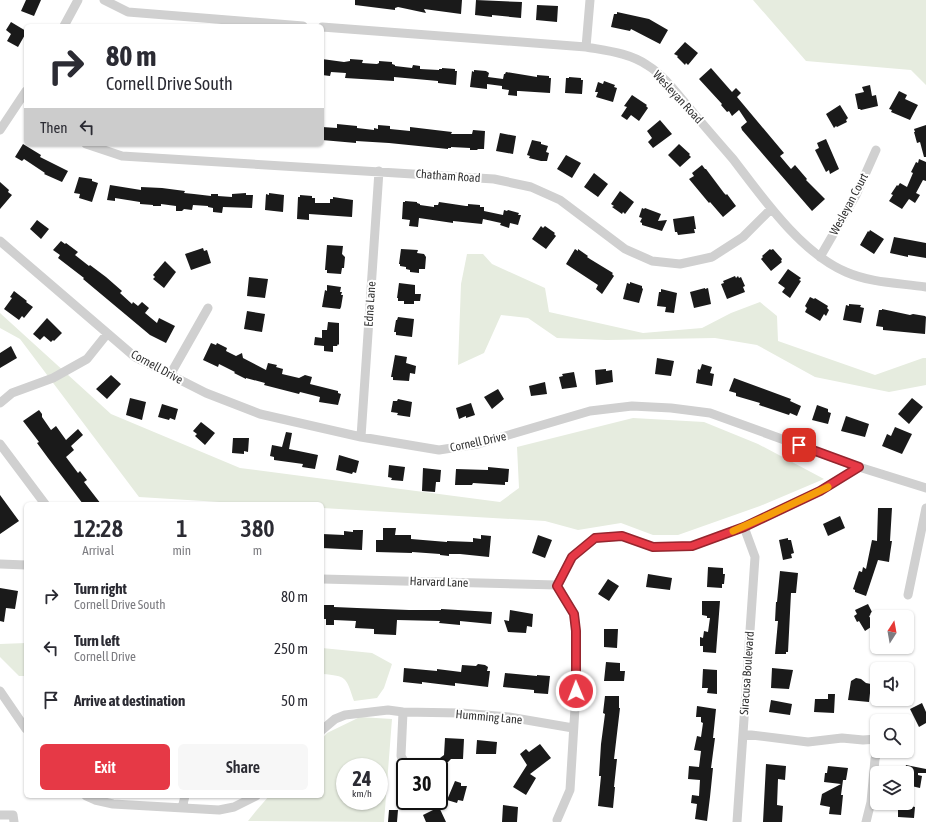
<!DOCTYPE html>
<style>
:root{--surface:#fff;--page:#f7f7f7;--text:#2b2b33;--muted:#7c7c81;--accent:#e63946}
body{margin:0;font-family:"Asap Condensed",sans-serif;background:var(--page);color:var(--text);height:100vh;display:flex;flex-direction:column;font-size:15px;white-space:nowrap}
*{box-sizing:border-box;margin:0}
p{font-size:13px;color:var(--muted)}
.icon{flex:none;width:22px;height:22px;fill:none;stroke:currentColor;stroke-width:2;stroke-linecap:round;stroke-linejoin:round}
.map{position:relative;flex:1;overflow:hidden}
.panel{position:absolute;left:24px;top:502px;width:300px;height:296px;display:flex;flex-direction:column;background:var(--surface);border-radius:6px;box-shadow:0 1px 3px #0004}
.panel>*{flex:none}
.top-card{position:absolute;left:24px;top:24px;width:300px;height:122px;border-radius:6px;box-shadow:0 1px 3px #0004;background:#fff;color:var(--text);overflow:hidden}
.needle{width:26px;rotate:11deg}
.fabs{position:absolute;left:870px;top:610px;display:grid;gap:8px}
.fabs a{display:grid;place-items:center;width:44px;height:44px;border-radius:6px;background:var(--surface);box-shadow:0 1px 3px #0004;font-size:20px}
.speed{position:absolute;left:336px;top:758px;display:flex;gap:8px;font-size:20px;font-weight:700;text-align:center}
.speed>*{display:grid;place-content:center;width:52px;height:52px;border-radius:50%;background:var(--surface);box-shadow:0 1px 3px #0004;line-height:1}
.speed small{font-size:10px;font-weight:400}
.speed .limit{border:2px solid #111;border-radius:6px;background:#fff;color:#111}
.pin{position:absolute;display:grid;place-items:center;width:34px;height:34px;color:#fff;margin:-17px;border-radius:8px;box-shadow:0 2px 6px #0006}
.me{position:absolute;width:44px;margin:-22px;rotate:359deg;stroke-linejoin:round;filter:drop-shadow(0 0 3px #0008)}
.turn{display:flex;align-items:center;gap:14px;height:84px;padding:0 16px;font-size:18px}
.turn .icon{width:52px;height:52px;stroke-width:2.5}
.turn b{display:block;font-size:28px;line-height:34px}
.then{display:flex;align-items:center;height:38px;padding:0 16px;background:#0003;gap:8px;font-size:15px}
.eta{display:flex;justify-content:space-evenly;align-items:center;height:68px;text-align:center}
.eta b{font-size:24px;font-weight:600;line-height:28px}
.cta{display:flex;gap:8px;margin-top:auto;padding:8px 16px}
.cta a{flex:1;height:46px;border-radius:6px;background:var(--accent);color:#fff;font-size:16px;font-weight:600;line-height:46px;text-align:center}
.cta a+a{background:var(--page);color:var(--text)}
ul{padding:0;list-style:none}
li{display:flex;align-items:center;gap:12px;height:52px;padding:0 16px}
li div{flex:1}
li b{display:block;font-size:15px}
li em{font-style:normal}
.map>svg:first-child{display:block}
.green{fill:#e6ecdf;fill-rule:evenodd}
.building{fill:#1a1a1a}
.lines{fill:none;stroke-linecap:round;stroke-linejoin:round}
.minor{stroke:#d0d0d0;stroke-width:9}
.route-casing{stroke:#96252e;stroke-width:10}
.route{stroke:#e63946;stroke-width:7}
.slow{stroke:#f59e0b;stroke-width:7}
.labels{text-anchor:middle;stroke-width:4;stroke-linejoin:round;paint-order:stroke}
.street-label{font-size:12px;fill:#333;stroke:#fff}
</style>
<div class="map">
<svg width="926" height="822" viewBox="0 0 926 822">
<rect width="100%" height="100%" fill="#fff"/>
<path class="green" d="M 753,0 L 926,0 L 926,85 L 911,70 L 806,61 Z
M 467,254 L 483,254 L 492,264 L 545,288 L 549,312 L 643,333 L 702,328 L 731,313 L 760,302 L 777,316 L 778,341 L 875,375 L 923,358 L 926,358 L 926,385 L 889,392 L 815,377 L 757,345 L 715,338 L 607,340 L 557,338 L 528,318 L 501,315 L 484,353 L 458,365 L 461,284 Z
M 0,313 L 111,414 L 240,468 L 500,502 L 519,488 L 517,447 L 633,418 L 704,422 L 758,444 L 824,479 L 760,506 L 678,535 L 653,535 L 621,523 L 578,530 L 545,521 L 322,508 L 322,504 L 252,504 L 139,497 L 20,339 L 0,328 Z
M 26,643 L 26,676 L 19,676 L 0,657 L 0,644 Z
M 322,648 L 372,653 L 392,664 L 384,688 L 377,698 L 354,701 C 346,677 347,676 322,674 Z
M 360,717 L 392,719 L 384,822 L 248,821 L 256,811 L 269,796 L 322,796 L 322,739 L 327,733 ZM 345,767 L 379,767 L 379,801 L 345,801 Z"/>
<path class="building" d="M 26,0 L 41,0 L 34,16 L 21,11 Z
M 355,0 L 462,0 L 461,14 L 424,9 L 426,13 L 398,7 L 395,8 L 395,10 L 355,5 Z
M 476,0 L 522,2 L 521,18 L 492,15 L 492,17 L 475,15 Z
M 537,5 L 558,6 L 557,22 L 536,20 Z
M 617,12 L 649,19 L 668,30 L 660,44 L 631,29 L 630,31 L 611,27 L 614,14 L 617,14 Z
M 11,22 L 26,31 L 26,33 L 18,47 L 7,41 L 11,34 L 6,30 Z
M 685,42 L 698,53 L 688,65 L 686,63 L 685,65 L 677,57 L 678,56 L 674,54 Z
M 322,59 L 344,62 L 350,61 L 350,59 L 363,60 L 362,63 L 377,64 L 379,63 L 379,61 L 392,62 L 392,64 L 395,65 L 395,66 L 412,68 L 413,65 L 420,66 L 420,69 L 439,70 L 439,69 L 442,69 L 442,68 L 455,69 L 455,71 L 457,71 L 456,85 L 438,83 L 438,81 L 394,77 L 394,81 L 345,78 L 346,73 L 331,72 L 330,76 L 322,75 Z
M 711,68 L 732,92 L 736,88 L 741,93 L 737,97 L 784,153 L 780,156 L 791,169 L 795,165 L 807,179 L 806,180 L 825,199 L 812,211 L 742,130 L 741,127 L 747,122 L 739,110 L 732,116 L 729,111 L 727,112 L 721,105 L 722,104 L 699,79 Z
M 474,70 L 486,71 L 489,73 L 488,77 L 503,79 L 504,74 L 505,74 L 506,72 L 537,77 L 537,75 L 549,76 L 549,78 L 551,78 L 550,93 L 519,91 L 517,91 L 517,96 L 508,95 L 509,90 L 502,89 L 502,86 L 487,84 L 487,89 L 470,87 L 472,71 L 474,72 Z
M 569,77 L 581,78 L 581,80 L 583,80 L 582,94 L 565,93 L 566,78 L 569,78 Z
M 604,81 L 615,85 L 614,87 L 617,88 L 613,102 L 596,97 L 598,92 L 595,92 L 598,82 L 603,84 Z
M 870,85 L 872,96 L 876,95 L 878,106 L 861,110 L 860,109 L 858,109 L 855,94 L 864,92 L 862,87 Z
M 899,91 L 907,95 L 905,99 L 918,105 L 910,120 L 891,112 L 892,110 L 889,109 Z
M 632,95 L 647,105 L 646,106 L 648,108 L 639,121 L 631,115 L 627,120 L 621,116 L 627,107 L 624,106 Z
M 840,105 L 848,118 L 846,120 L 847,122 L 837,127 L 836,126 L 834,128 L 826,114 Z
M 660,120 L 672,134 L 653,148 L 648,142 L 652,138 L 647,131 Z
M 337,124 L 357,126 L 357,128 L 374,130 L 374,128 L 378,129 L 378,125 L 390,126 L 390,129 L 410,131 L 410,127 L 452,132 L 451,134 L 472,134 L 473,130 L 485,131 L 484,149 L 478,149 L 477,150 L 470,150 L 470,148 L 451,147 L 451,148 L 448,148 L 448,149 L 389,143 L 356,141 L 356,143 L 322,140 L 322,127 L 337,128 Z
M 926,125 L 926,157 L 924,157 L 920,142 L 917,143 L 914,132 L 915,132 L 914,129 Z
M 500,133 L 516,136 L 513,154 L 496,151 Z
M 826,139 L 839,169 L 830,174 L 829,170 L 826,172 L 815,150 L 819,148 L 817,143 Z
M 532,140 L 541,142 L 541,144 L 548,146 L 546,152 L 549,153 L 547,161 L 541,161 L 529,158 L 530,156 L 527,155 Z
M 23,144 L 41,155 L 40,157 L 68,171 L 62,182 L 44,174 L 45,173 L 24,159 L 22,161 L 15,157 Z
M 679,144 L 690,154 L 689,155 L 691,157 L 680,167 L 668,155 Z
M 566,155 L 581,163 L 572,178 L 557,169 Z
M 919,159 L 926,162 L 926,181 L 923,180 L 916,193 L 920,195 L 915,203 L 909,199 L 902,209 L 889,201 L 893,195 L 891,194 L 897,185 L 898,186 L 900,183 L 907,187 L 913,173 L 911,172 L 916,162 L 918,163 Z
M 702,165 L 705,169 L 706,169 L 724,193 L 726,195 L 727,194 L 736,206 L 723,217 L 710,202 L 709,203 L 689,179 L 694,176 L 692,173 Z
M 594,173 L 608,184 L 598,197 L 584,187 Z
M 79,177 L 92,179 L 92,181 L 98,183 L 92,202 L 79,198 L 80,194 L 74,193 Z
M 0,182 L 9,190 L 8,192 L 12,195 L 0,209 Z
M 110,185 L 141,190 L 141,187 L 162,188 L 185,191 L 184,193 L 194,194 L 211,196 L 211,194 L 218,194 L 218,196 L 232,197 L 232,194 L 246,193 L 246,195 L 253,195 L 252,208 L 223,207 L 222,213 L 213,212 L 213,208 L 208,207 L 208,206 L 193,205 L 192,210 L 184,209 L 182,211 L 176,211 L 176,206 L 161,204 L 161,206 L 153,206 L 153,205 L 140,204 L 140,202 L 115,198 L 115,201 L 107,200 Z
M 620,191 L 634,202 L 625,214 L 623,212 L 622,214 L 612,207 L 614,206 L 611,204 Z
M 269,193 L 284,195 L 283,212 L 265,210 L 266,194 L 269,195 Z
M 300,195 L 312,196 L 312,198 L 315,198 L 315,203 L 330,203 L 330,199 L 333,199 L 333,197 L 353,200 L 352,217 L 309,214 L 309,220 L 297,219 L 298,197 L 300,197 Z
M 405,201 L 417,202 L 417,203 L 420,204 L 420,205 L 434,207 L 434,205 L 438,205 L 439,202 L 466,206 L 468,206 L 468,204 L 480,205 L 480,207 L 484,207 L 484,211 L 503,215 L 504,210 L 507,211 L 508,210 L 519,213 L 518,215 L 521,215 L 518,225 L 510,223 L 509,228 L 500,225 L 501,223 L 483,219 L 482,224 L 453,221 L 453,223 L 419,218 L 418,227 L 409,226 L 410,220 L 402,219 L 403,202 L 405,202 Z
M 642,208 L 644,209 L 645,208 L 661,214 L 658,221 L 667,220 L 662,231 L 642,225 L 642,223 L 640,222 L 642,218 L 639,217 Z
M 694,216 L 696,229 L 694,229 L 695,233 L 678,235 L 677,232 L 675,232 L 673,219 Z
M 37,220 L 49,229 L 41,239 L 30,229 Z
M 541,226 L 543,228 L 545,226 L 555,233 L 554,234 L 556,236 L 546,249 L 532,239 Z
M 870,230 L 884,239 L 874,254 L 860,245 L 868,231 L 869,232 Z
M 894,237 L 926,243 L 926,258 L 908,255 L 908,257 L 890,253 Z
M 61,241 L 65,244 L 66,243 L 78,252 L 75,255 L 89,266 L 90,265 L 106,277 L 122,291 L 120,293 L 132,304 L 133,302 L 138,306 L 142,302 L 149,308 L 145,313 L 157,323 L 159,318 L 175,326 L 166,343 L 150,335 L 83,279 L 84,278 L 58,258 L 60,255 L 53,250 Z
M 327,245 L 343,246 L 342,254 L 345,257 L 344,268 L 342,268 L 341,274 L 327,273 L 327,270 L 325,270 Z
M 203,248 L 204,251 L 207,250 L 211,263 L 191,270 L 185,254 Z
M 401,249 L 418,250 L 417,253 L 424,254 L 426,257 L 425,269 L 419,269 L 419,273 L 410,272 L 410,270 L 406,269 L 406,267 L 400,266 L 400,264 L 399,264 Z
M 575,249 L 578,251 L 578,249 L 588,256 L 587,257 L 590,259 L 613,273 L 612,274 L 614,276 L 602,294 L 596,289 L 598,285 L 566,264 Z
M 770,249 L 771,250 L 773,249 L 782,259 L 781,261 L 782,262 L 771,271 L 761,259 L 763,257 L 762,256 Z
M 165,261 L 176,272 L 164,288 L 153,279 L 155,277 L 153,275 Z
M 788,269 L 801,278 L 799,280 L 801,281 L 790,298 L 782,292 L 785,288 L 778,283 Z
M 735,276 L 736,278 L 738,276 L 739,278 L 741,277 L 745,286 L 743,287 L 745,292 L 727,299 L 721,284 L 724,283 L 723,281 Z
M 249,277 L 268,279 L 265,298 L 247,296 Z
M 630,282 L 642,286 L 642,288 L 643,289 L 639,303 L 623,299 L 627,283 L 630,284 Z
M 399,283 L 415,285 L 415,294 L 421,294 L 420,301 L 414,301 L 414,304 L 404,304 L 404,301 L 398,301 L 398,298 L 397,298 Z
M 327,285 L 341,287 L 340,292 L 342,292 L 341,295 L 343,295 L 341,307 L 340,309 L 322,307 L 325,290 L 327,291 Z
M 705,288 L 705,289 L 708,288 L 711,304 L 694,308 L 690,292 Z
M 661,289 L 677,293 L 674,313 L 665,312 L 666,307 L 657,306 L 659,292 L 661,292 Z
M 14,291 L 27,301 L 26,302 L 33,307 L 24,318 L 22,316 L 19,320 L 4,309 L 12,298 L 10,297 Z
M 810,297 L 814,299 L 815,298 L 828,306 L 827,308 L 829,310 L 826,316 L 824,314 L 820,321 L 805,312 L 807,308 L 805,306 Z
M 849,304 L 861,305 L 860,307 L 864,308 L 861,323 L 843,320 L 846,305 L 849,306 Z
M 882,309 L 910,315 L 913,314 L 925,316 L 926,317 L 925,334 L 883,330 L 883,327 L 876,326 L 879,310 L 882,310 Z
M 247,311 L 265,314 L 262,332 L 244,329 Z
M 398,317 L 414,319 L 412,337 L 396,335 L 396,332 L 394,332 L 396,320 L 397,320 Z
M 47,318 L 62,333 L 54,341 L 53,340 L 51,342 L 44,336 L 40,340 L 33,334 Z
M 328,322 L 339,323 L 339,345 L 338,344 L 337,346 L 333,346 L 333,352 L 324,351 L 324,346 L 314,345 L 315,337 L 322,338 L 322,330 L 327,330 Z
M 211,343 L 216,345 L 217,343 L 227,348 L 226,351 L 236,356 L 242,353 L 243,358 L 266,370 L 268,363 L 277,365 L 276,367 L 283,369 L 282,374 L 299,378 L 305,375 L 312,377 L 310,384 L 338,391 L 338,393 L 341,394 L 338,405 L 319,402 L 320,397 L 300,392 L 299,394 L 264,385 L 265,383 L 246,378 L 246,379 L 234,373 L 235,372 L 219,364 L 218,367 L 203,360 Z
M 11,346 L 17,358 L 0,368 L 0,353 Z
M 395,355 L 407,357 L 406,363 L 416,366 L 415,374 L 410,373 L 409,381 L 393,380 L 393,377 L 391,377 Z
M 657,358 L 674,361 L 671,376 L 655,374 Z
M 702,364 L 712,367 L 710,373 L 714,374 L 712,386 L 696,383 L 698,369 L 700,370 Z
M 606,369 L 606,371 L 612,370 L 613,382 L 596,385 L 595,370 Z
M 574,372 L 577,387 L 562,389 L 559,377 L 563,376 L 562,374 Z
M 111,375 L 121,384 L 107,399 L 96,389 Z
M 734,378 L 791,399 L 790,401 L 801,406 L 797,416 L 790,413 L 789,415 L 759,405 L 760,403 L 736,396 L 736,393 L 729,391 Z
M 545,382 L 547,394 L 531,396 L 529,386 Z
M 498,389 L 504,399 L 492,409 L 484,397 Z
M 130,398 L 146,402 L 142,420 L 126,415 Z
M 912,398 L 923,407 L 909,424 L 898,414 Z
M 398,399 L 412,402 L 410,417 L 397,415 L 398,413 L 391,412 L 393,401 L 397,401 Z
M 471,403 L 475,415 L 466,418 L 466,416 L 459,419 L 456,408 Z
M 162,404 L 178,409 L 175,420 L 170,418 L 169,420 L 158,417 Z
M 817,405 L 828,409 L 828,412 L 831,413 L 828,424 L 812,420 Z
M 39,410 L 42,414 L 42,417 L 51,430 L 56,426 L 66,440 L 78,429 L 83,435 L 71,446 L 74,450 L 66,457 L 78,473 L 80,471 L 87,480 L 84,482 L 101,504 L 83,504 L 48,458 L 37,443 L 39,442 L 23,421 Z
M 846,416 L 869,424 L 865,437 L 841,431 Z
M 201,422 L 215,433 L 205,445 L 195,436 L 197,434 L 193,431 Z
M 895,427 L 912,434 L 902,454 L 882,446 L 887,434 L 891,436 Z
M 286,432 L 292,433 L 289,449 L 318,455 L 315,469 L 302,467 L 303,464 L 274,460 L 274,457 L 270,456 L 272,445 L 282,447 Z
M 233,438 L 249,438 L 248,452 L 244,451 L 244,454 L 232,453 Z
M 339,455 L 359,461 L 356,473 L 353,472 L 352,474 L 336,470 Z
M 389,465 L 405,467 L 403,481 L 391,480 L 392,478 L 388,477 Z
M 488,467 L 509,469 L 508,482 L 505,482 L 505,485 L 473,483 L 472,485 L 455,485 L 456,469 L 488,470 Z
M 423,468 L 441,470 L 440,482 L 436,482 L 435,492 L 422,491 Z
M 0,495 L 19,521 L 0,534 Z
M 878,508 L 892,508 L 890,541 L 892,541 L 890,554 L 889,562 L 878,560 L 866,596 L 855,592 L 855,590 L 853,589 L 859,571 L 862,572 L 863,567 L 866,569 L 872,540 L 877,541 Z
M 840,516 L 845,528 L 828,536 L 823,524 Z
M 383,528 L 396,528 L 395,535 L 411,535 L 411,539 L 447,542 L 447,541 L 473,542 L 473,538 L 481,539 L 481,535 L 491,536 L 489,557 L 460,554 L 449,554 L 449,556 L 440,555 L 440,554 L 412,552 L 412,553 L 376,552 L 376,540 L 383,540 Z
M 353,530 L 363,530 L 362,550 L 322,548 L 322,534 L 344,535 L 344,531 L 353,532 Z
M 538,535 L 552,540 L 545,558 L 532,553 Z
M 788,538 L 788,540 L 791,540 L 794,553 L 791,554 L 792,558 L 783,560 L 779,540 Z
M 708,567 L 723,568 L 723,574 L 725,574 L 724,584 L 722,584 L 722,588 L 707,587 Z
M 780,571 L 798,573 L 796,593 L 791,593 L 788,652 L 786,652 L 786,654 L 775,654 L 778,621 L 775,621 L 776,602 L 777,602 Z
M 648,574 L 672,578 L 670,590 L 646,587 Z
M 608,579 L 619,586 L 609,601 L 598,594 Z
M 0,588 L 18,591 L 15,609 L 6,608 L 4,622 L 0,621 Z
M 702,601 L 720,601 L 716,653 L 703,652 L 703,646 L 700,646 L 700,637 L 703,638 L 704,631 L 708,632 L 710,618 L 707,618 L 707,616 L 702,615 Z
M 868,604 L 873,614 L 869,616 L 874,625 L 865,631 L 859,621 L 857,622 L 854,616 L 857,614 L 855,610 Z
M 322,605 L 334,605 L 334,607 L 357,608 L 409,610 L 441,610 L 441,609 L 492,612 L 491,624 L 460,621 L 460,625 L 439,623 L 440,621 L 397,620 L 396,635 L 374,634 L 374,629 L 355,628 L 356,621 L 334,620 L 334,625 L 326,625 L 326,619 L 322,619 Z
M 510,610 L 533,614 L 532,627 L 527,626 L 526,633 L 508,632 L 504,620 L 509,621 Z
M 604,629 L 618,629 L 617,648 L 604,647 Z
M 606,662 L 620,663 L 620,671 L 625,671 L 624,681 L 604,681 Z
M 478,664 L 485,665 L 488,667 L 487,671 L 490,671 L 488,687 L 455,683 L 455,686 L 422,682 L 422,684 L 403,682 L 404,668 L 437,671 L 437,669 L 461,672 L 462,665 L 476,666 Z
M 772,668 L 793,670 L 789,689 L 771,688 Z
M 703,669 L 717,670 L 717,694 L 707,693 L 708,688 L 702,688 Z
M 505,673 L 537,676 L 537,675 L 550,676 L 548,694 L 534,693 L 534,690 L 503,687 Z
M 856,678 L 861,679 L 866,683 L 871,684 L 869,702 L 848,700 L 851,681 Z
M 828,694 L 835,694 L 834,713 L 814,712 L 815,699 L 828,699 Z
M 605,696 L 619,696 L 619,708 L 620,708 L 614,759 L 617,759 L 614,787 L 615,787 L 613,808 L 598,806 L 601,776 L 599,776 L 601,744 L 605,714 L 603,713 Z
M 771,700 L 792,704 L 790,715 L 769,712 Z
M 922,703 L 926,712 L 926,723 L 919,727 L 910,709 Z
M 697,706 L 716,709 L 713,738 L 715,738 L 711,768 L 713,768 L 710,797 L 707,821 L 695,819 L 697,804 L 691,803 L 692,795 L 699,796 L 700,780 L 688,779 L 689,766 L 699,767 L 701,751 L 694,750 L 697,736 L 701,737 L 703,723 L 701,722 L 701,717 L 696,717 Z
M 445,738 L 464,739 L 463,759 L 451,759 L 448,762 L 445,762 L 440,758 L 444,755 Z
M 477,740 L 497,742 L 496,754 L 476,754 Z
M 540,744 L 551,758 L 530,774 L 536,778 L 526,795 L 513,787 L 527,765 L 520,754 L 526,749 L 529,752 Z
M 766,764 L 786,766 L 785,780 L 778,779 L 777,805 L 783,806 L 782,822 L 763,822 Z
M 906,765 L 926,769 L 926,773 L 918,773 L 918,775 L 922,776 L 920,788 L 907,785 L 907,773 L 904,773 Z
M 828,766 L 848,768 L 846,780 L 843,780 L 841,795 L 843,795 L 841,815 L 829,814 L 830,807 L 820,805 L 822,794 L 841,784 L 824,782 L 825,773 L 827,773 Z
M 455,781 L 461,783 L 461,786 L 467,786 L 463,801 L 458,800 L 457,803 L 447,800 Z
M 898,803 L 911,803 L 911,806 L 915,807 L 914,818 L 898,817 Z
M 503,805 L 518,807 L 517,822 L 502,822 Z
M 439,807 L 446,822 L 426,822 L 423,815 Z
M 389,810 L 398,810 L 397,822 L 388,822 Z"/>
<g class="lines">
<path class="minor" d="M 104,0 L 128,12 L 303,26
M 64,26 L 78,0
M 322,27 L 586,47 C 608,51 629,53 647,65 C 665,76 678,95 691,110 C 705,127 719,143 733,159 C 762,197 801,253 846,272 C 871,283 899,283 926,287
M 586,47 L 590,0
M 0,130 L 26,91
M 86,144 L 122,156 L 494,179 L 531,187 L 560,200 L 625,249 L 652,261 L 680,264 L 712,257 L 743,237 L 771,209
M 0,241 L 135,357 L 206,393 L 260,414 L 361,437 L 439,450 L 478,444 L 590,411 L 632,406 L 671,408 L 710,413 L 859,467 L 926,488
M 820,257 L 856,195 L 876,150
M 170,375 L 208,308
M 0,403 L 12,393 L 53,378 L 87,359 L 107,334
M 361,437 L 379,171
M 0,444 L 45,504
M 0,564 L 26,565
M 322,579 L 557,585
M 557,585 L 572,557 L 595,538 L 622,536 L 653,547 L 692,546 L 744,527 L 820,491 L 859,467
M 557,585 L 574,614 L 576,631 L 576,691 L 570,790 L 557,820
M 908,595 L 926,508
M 0,691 L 26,729
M 403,712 L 401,756 L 407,767
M 322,730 L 335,719 L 345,715 L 388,710 L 403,712 L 461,713 L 509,717 L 573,728
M 743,734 L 808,742 L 842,738 L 863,740 L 877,739
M 86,796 L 95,800 L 113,804 L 219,810 L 234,807 L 256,796
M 182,808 L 185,796
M 0,815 L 13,815 L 14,822
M 737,822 L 755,557 L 744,527
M 866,822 L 871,802 L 875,759 L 878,751"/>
</g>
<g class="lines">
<defs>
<path id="route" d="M 576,691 L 576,631 L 574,614 L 557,586 L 572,557 L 595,538 L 622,536 L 653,547 L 692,546 L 744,527 L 820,491 L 859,467 L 799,445"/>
</defs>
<use href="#route" class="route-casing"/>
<use href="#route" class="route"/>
<path class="slow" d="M 733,531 L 769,515 L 828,487"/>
</g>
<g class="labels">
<g class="street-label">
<text transform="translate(678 97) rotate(47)" y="4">Wesleyan Road</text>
<text transform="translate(448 176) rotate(4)" y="4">Chatham Road</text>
<text transform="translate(849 204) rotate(-62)" y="4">Wesleyan Court</text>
<text transform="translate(370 304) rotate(-86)" y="4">Edna Lane</text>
<text transform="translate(157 367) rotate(29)" y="4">Cornell Drive</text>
<text transform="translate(478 442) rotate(-12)" y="4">Cornell Drive</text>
<text transform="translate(439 582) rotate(2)" y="4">Harvard Lane</text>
<text transform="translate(747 673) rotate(-86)" y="4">Siracusa Boulevard</text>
<text transform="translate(489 717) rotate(5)" y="4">Humming Lane</text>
</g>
</g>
</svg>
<div class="fabs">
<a><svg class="needle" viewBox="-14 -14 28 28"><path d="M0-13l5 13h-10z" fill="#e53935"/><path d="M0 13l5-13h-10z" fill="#7c7c81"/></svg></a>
<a><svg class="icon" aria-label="sound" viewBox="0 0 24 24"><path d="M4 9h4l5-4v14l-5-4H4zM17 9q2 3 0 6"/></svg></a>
<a><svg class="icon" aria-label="search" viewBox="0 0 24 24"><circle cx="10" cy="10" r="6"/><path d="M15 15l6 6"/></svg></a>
<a><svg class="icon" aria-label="layers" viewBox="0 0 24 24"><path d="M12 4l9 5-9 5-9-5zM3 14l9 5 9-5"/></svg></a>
</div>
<div class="speed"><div>24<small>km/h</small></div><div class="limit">30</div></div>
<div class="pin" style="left:799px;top:445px;background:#d93025"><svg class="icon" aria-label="arrive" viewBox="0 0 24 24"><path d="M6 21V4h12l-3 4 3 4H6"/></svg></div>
<svg class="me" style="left:576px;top:691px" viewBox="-20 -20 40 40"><circle r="17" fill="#e63946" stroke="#fff" stroke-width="3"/><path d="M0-11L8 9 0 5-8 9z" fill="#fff"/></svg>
<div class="top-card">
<div class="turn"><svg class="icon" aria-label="right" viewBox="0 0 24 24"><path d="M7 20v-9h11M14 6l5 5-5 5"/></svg><div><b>80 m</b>Cornell Drive South</div></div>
<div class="then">Then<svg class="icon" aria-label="left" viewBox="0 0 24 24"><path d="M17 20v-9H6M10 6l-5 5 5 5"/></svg></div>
</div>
<section class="panel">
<div class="eta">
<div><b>12:28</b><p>Arrival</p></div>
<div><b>1</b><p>min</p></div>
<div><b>380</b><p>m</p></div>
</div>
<ul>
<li><svg class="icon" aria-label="right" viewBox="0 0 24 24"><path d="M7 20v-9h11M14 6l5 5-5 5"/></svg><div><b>Turn right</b><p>Cornell Drive South</p></div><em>80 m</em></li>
<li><svg class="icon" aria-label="left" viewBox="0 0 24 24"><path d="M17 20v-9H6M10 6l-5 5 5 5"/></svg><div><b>Turn left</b><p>Cornell Drive</p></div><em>250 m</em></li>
<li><svg class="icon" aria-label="arrive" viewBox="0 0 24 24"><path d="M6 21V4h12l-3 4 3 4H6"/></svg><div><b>Arrive at destination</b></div><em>50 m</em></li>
</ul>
<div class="cta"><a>Exit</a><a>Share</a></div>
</section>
</div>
